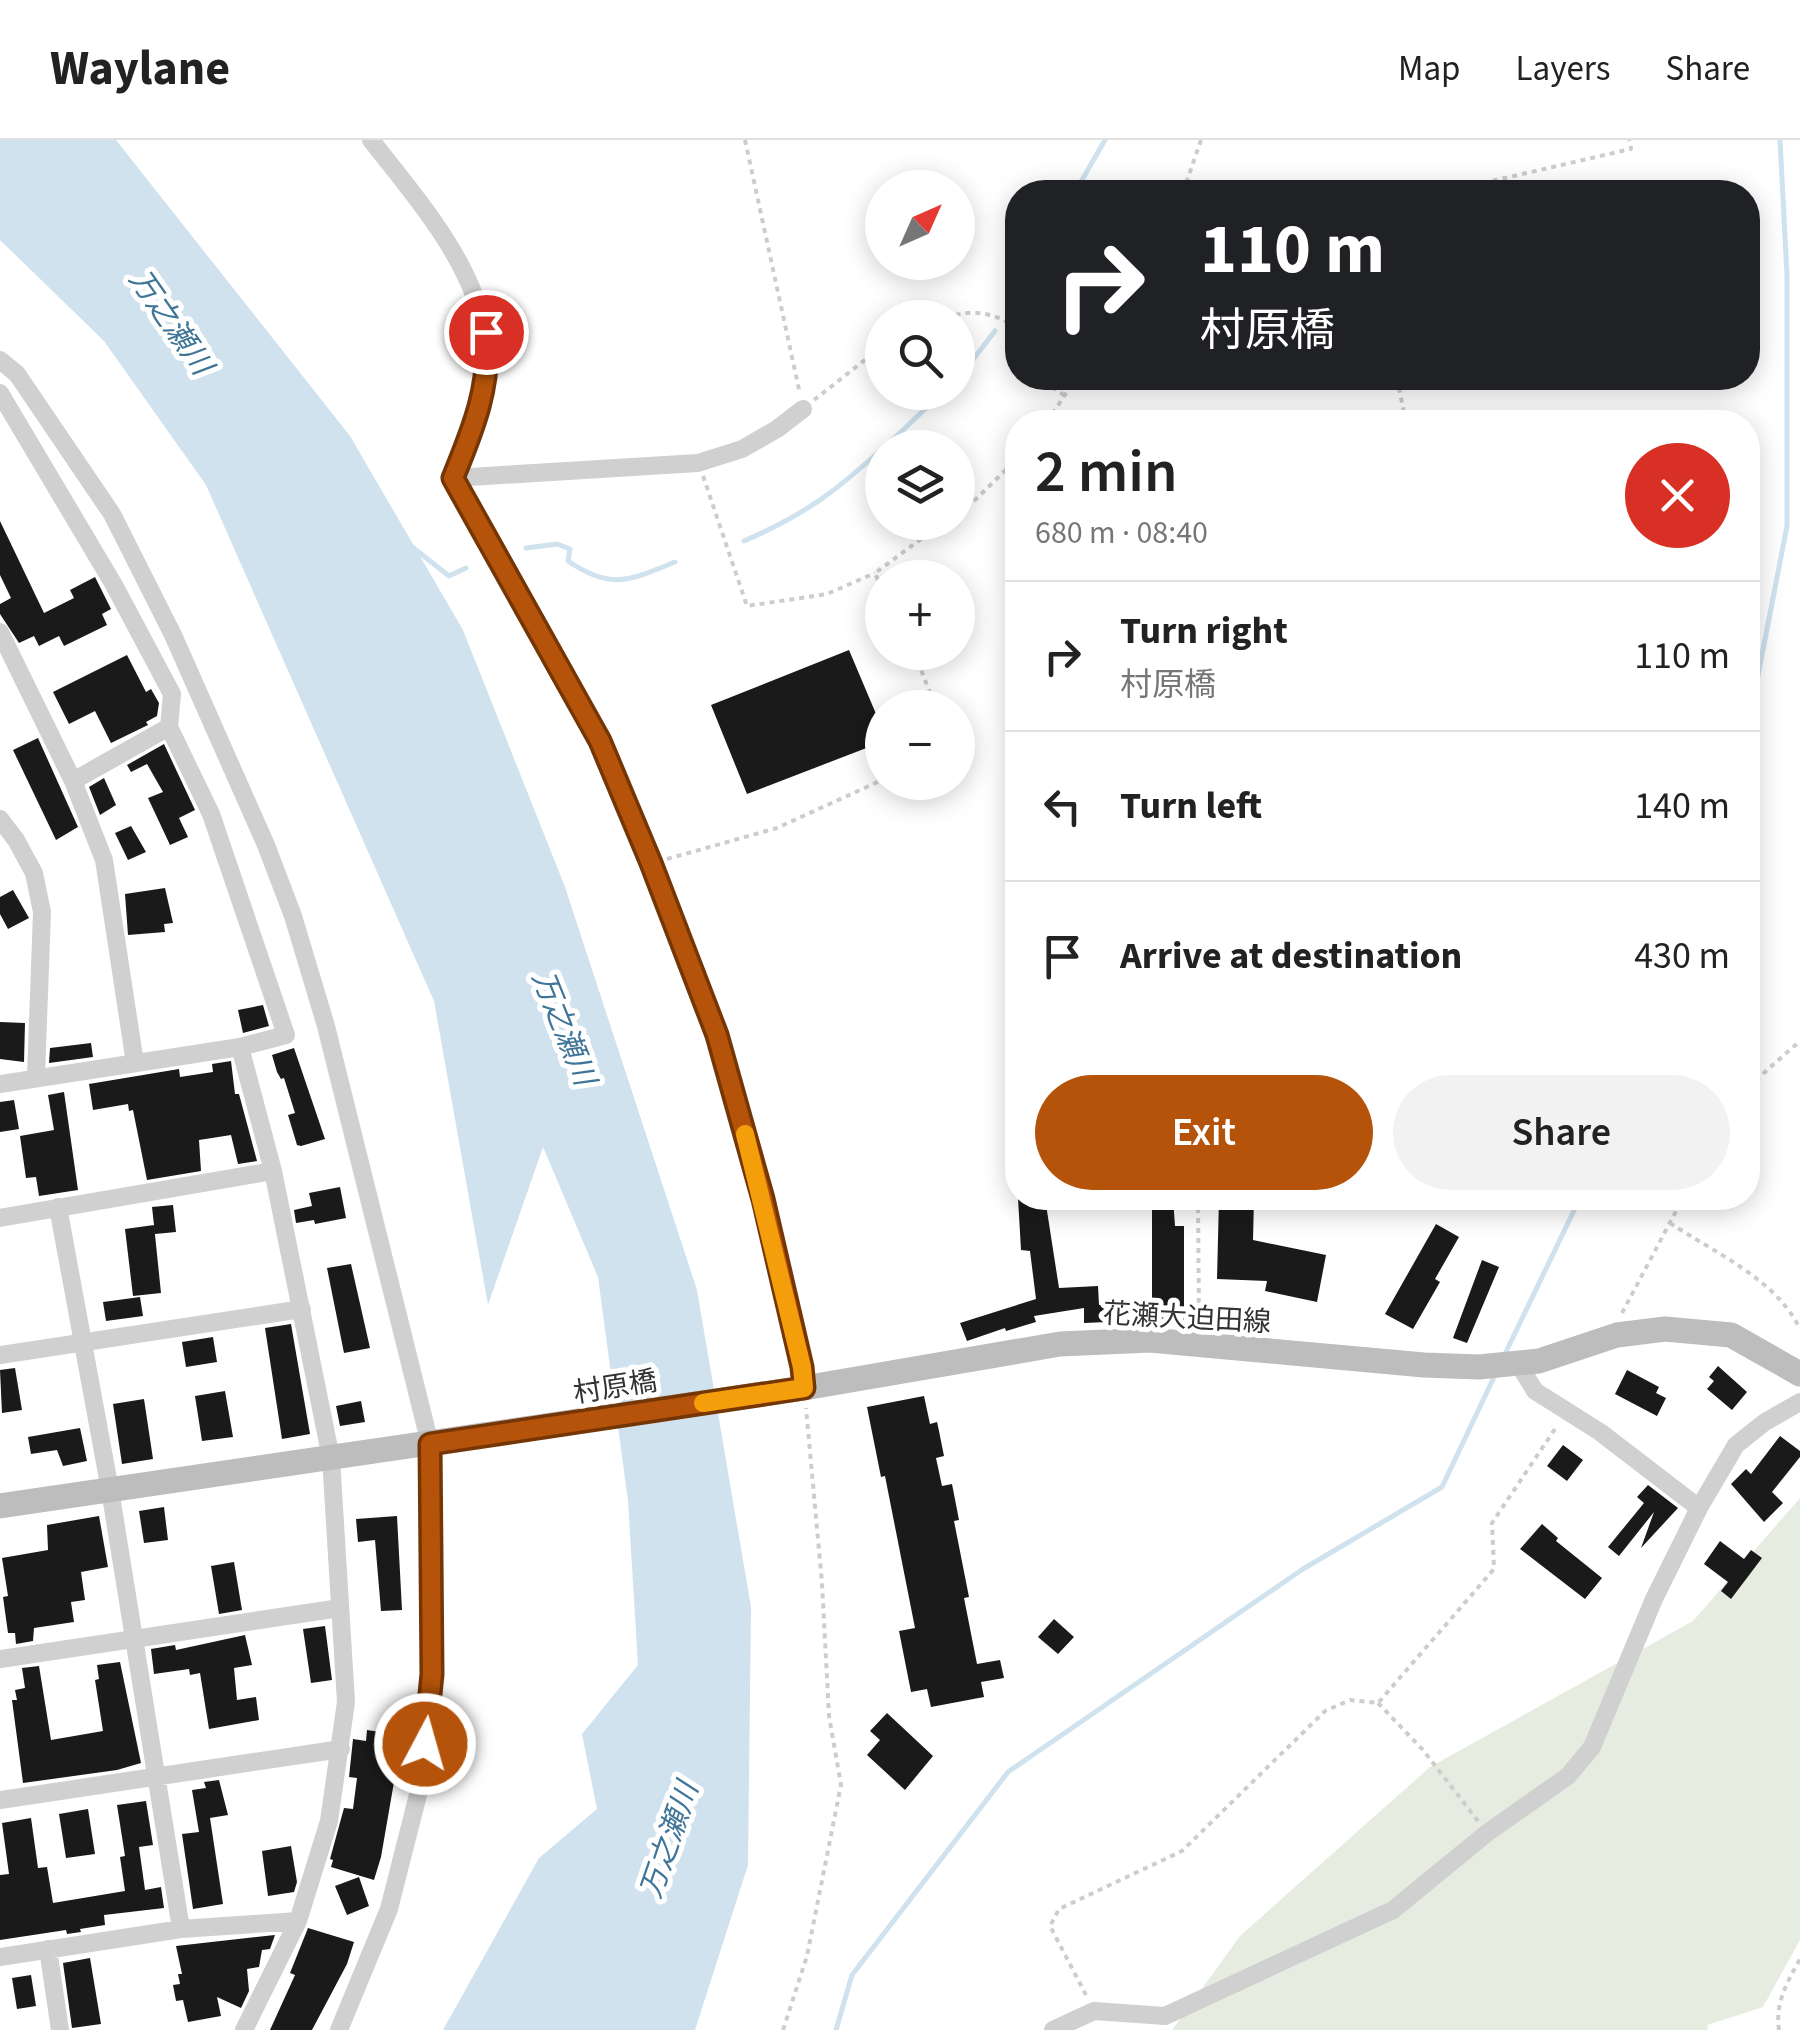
<!DOCTYPE html>
<meta charset="utf-8">
<style>
:root{--surface:#fff;--page:#f2f2f2;--text:#222;--muted:#767676;--line:#e0e0e0;--accent:#b45309}
body{margin:0;font-family:"Source Sans 3","Noto Sans JP",sans-serif;background:var(--page);color:var(--text);height:100vh;display:flex;flex-direction:column;font-size:38px;white-space:nowrap}
*{box-sizing:border-box;margin:0}
p{font-size:32px;color:var(--muted)}
.icon{flex:none;width:55px;height:55px;fill:none;stroke:currentColor;stroke-width:2;stroke-linecap:round;stroke-linejoin:round}
.map{position:relative;flex:1;overflow:hidden}
.drawer{position:absolute;left:1005px;top:270px;width:755px;height:800px;display:flex;flex-direction:column;background:var(--surface);border-radius:40px;box-shadow:0 5px 25px #0003}
.drawer>*{flex:none}
.hud{position:absolute;left:1005px;top:40px;width:755px;height:210px;border-radius:40px;box-shadow:0 5px 25px #0003;background:#202124;color:#fff;overflow:hidden}
.needle{width:65px;rotate:45deg}
.tools{position:absolute;left:865px;top:30px;display:grid;gap:20px}
.tools a{display:grid;place-items:center;width:110px;height:110px;border-radius:50%;background:var(--surface);box-shadow:0 5px 25px #0003;font-size:50px}
.pin{position:absolute;display:grid;place-items:center;width:85px;height:85px;color:#fff;margin:-42px;border:5px solid #fff;border-radius:50%;box-shadow:0 2px 10px #0007}
.me{position:absolute;width:110px;margin:-55px;rotate:6deg;stroke-linejoin:round;filter:drop-shadow(0 0 8px #0008)}
.turn{display:flex;align-items:center;gap:35px;height:210px;padding:0 30px;font-size:45px}
.turn .icon{width:130px;height:130px;stroke-width:2.5}
.turn b{display:block;font-size:70px;line-height:85px}
.round{display:grid;place-items:center;flex:none;width:105px;height:105px;border-radius:52px;background:var(--page)}
.head{display:flex;align-items:center;justify-content:space-between;height:170px;padding:0 30px}
h1{font-size:60px;font-weight:600;line-height:75px}
.cta{display:flex;gap:20px;margin-top:auto;padding:20px 30px}
.cta a{flex:1;height:115px;border-radius:60px;background:var(--accent);color:#fff;font-size:40px;font-weight:600;line-height:115px;text-align:center}
.cta a+a{background:var(--page);color:var(--text)}
ul{padding:0;list-style:none}
li{display:flex;align-items:center;gap:30px;height:150px;padding:0 30px;border-top:2px solid var(--line)}
li div{flex:1}
li b{display:block;font-size:38px}
li em{font-style:normal}
header{display:flex;align-items:center;gap:60px;box-sizing:border-box;height:140px;padding:0 50px;background:var(--surface);border-bottom:2px solid var(--line)}
header strong{font-size:48px}
nav{display:flex;gap:55px;margin-inline-start:auto;font-size:35px}
.map>svg:first-child{display:block}
.green{fill:#e6ecdf}
.water{fill:#cfe2ee}
.lines{fill:none;stroke-linecap:round;stroke-linejoin:round}
.stream{stroke:#cfe2ee;stroke-width:5}
.building{fill:#1a1a1a}
.path{stroke:#cdcdcd;stroke-width:4;stroke-dasharray:5 5;stroke-linecap:butt}
.street{stroke:#d0d0d0;stroke-width:18}
.secondary{stroke:#bdbdbd;stroke-width:25}
.route-casing{stroke:#753606;stroke-width:25}
.route{stroke:#b45309;stroke-width:18}
.slow{stroke:#f59e0b;stroke-width:18}
.labels{text-anchor:middle;stroke-width:10;stroke-linejoin:round;paint-order:stroke}
.street-label{font-size:28px;fill:#333;stroke:#fff}
.water-label{font-size:30px;font-style:italic;fill:#3f7597;stroke:#fff}
</style>
<header>
<strong>Waylane</strong>
<nav><a>Map</a><a>Layers</a><a>Share</a></nav>
</header>
<div class="map">
<svg width="1800" height="1890" viewBox="0 0 1800 1890">
<rect width="100%" height="100%" fill="#fff"/>
<path class="green" d="M 1800,1358 L 1800,1800 L 1763,1867 L 1707,1885 L 1708,1890 L 1172,1890 L 1240,1796 L 1430,1627 L 1693,1481 Z"/>
<path class="water" d="M 0,0 L 116,0 L 350,296 L 463,490 L 565,747 L 697,1150 L 751,1467 L 748,1725 L 695,1890 L 443,1890 L 539,1718 L 597,1669 L 582,1594 L 638,1525 L 628,1361 L 598,1137 L 543,1007 L 488,1165 L 434,861 L 206,345 L 104,201 L 0,100 Z"/>
<g class="lines">
<path class="stream" d="M 1075,52 L 1105,0
M 1008,170 L 1018,153
M 958,239 L 995,191
M 884,308 L 943,252
M 744,401 C 804,375 835,352 882,309
M 411,406 L 449,436 L 466,428
M 526,408 L 557,404 L 570,409 L 568,421 C 612,451 630,440 675,422
M 1748,587 L 1787,386 L 1787,135 L 1780,0
M 1504,1216 L 1580,1058
M 836,1890 L 852,1835 L 1008,1632 L 1303,1429 L 1442,1347 L 1495,1235"/>
</g>
<path class="building" d="M 0,381 L 44,473 L 74,458 L 70,450 L 95,437 L 111,469 L 102,474 L 107,485 L 64,506 L 59,496 L 39,506 L 34,496 L 19,503 L 0,474 L 0,464 L 11,458 L 0,435 Z
M 849,510 L 882,588 L 882,602 L 747,654 L 711,565 Z
M 127,515 L 146,552 L 151,549 L 159,563 L 157,576 L 146,582 L 148,585 L 111,603 L 95,571 L 69,584 L 53,552 Z
M 38,598 L 78,687 L 56,700 L 13,610 Z
M 164,604 L 195,670 L 179,678 L 188,697 L 170,705 L 148,658 L 163,652 L 147,624 L 131,632 L 127,625 Z
M 104,638 L 116,665 L 100,675 L 89,647 Z
M 131,686 L 146,712 L 128,720 L 115,693 Z
M 165,748 L 173,783 L 164,784 L 165,792 L 128,795 L 125,754 Z
M 13,750 L 29,778 L 8,789 L 0,774 L 0,757 Z
M 263,865 L 269,886 L 243,893 L 238,870 Z
M 0,882 L 25,883 L 24,922 L 0,919 Z
M 91,903 L 93,917 L 49,923 L 50,908 Z
M 294,908 L 325,999 L 301,1006 L 297,1005 L 288,975 L 295,973 L 284,938 L 281,939 L 277,932 L 272,915 Z
M 231,921 L 235,954 L 239,954 L 257,1021 L 238,1024 L 231,995 L 199,1000 L 201,1031 L 147,1040 L 133,970 L 129,971 L 128,964 L 93,970 L 89,944 L 179,929 L 180,937 L 213,932 L 212,924 Z
M 64,952 L 78,1050 L 39,1056 L 36,1037 L 26,1038 L 20,996 L 54,990 L 48,955 Z
M 14,960 L 19,989 L 0,992 L 0,962 Z
M 340,1047 L 346,1078 L 315,1084 L 314,1080 L 296,1083 L 294,1070 L 312,1066 L 309,1053 Z
M 1018,1058 L 1045,1058 L 1059,1148 L 1098,1146 L 1099,1165 L 1105,1164 L 1107,1182 L 1084,1183 L 1084,1168 L 1034,1176 L 1036,1182 L 1006,1191 L 1005,1188 L 967,1201 L 960,1183 L 1036,1159 L 1030,1111 L 1021,1110 Z
M 1152,1058 L 1173,1058 L 1175,1086 L 1184,1086 L 1184,1187 L 1152,1184 Z
M 1219,1058 L 1254,1058 L 1253,1100 L 1326,1115 L 1317,1162 L 1265,1151 L 1267,1141 L 1217,1139 Z
M 173,1065 L 176,1092 L 155,1094 L 152,1067 Z
M 1436,1084 L 1459,1097 L 1435,1139 L 1440,1142 L 1413,1189 L 1385,1174 Z
M 154,1085 L 161,1153 L 133,1156 L 125,1089 Z
M 1482,1120 L 1499,1127 L 1467,1203 L 1453,1198 Z
M 351,1124 L 370,1208 L 344,1213 L 327,1128 Z
M 140,1157 L 143,1176 L 106,1181 L 103,1162 Z
M 291,1184 L 310,1294 L 282,1299 L 265,1188 Z
M 213,1197 L 217,1222 L 186,1227 L 182,1202 Z
M 1718,1226 L 1747,1252 L 1732,1270 L 1707,1249 L 1714,1241 L 1709,1237 Z
M 15,1228 L 22,1270 L 2,1273 L 0,1230 Z
M 1627,1230 L 1659,1247 L 1656,1253 L 1666,1258 L 1657,1276 L 1615,1254 Z
M 225,1251 L 233,1297 L 202,1301 L 195,1256 Z
M 924,1256 L 930,1284 L 937,1282 L 939,1291 L 944,1316 L 936,1318 L 942,1346 L 952,1344 L 959,1380 L 954,1381 L 969,1457 L 964,1458 L 977,1524 L 1000,1520 L 1004,1538 L 981,1542 L 984,1557 L 931,1567 L 927,1549 L 911,1552 L 899,1491 L 915,1488 L 885,1336 L 881,1337 L 867,1267 Z
M 144,1259 L 153,1319 L 122,1324 L 113,1264 Z
M 361,1261 L 365,1282 L 340,1286 L 336,1266 Z
M 80,1288 L 87,1321 L 63,1326 L 57,1310 L 31,1314 L 28,1297 Z
M 1780,1296 L 1800,1311 L 1800,1317 L 1772,1352 L 1783,1363 L 1764,1382 L 1731,1344 L 1746,1329 L 1751,1334 Z
M 1563,1305 L 1583,1320 L 1567,1341 L 1547,1326 Z
M 1648,1345 L 1678,1368 L 1641,1408 L 1654,1372 L 1619,1416 L 1608,1407 L 1644,1363 L 1637,1357 Z
M 164,1367 L 168,1400 L 144,1403 L 139,1371 Z
M 99,1376 L 108,1427 L 81,1432 L 85,1460 L 71,1462 L 74,1482 L 34,1488 L 33,1501 L 16,1504 L 15,1493 L 8,1493 L 3,1457 L 8,1456 L 2,1418 L 48,1410 L 47,1385 Z
M 397,1376 L 402,1470 L 381,1471 L 375,1400 L 358,1402 L 356,1379 Z
M 1542,1384 L 1558,1398 L 1556,1401 L 1602,1438 L 1585,1459 L 1520,1409 Z
M 1720,1401 L 1744,1419 L 1751,1410 L 1762,1418 L 1731,1459 L 1721,1451 L 1728,1442 L 1704,1424 Z
M 234,1422 L 242,1470 L 219,1474 L 211,1426 Z
M 1054,1479 L 1074,1497 L 1058,1514 L 1038,1497 Z
M 325,1486 L 332,1540 L 311,1543 L 303,1489 Z
M 245,1495 L 252,1525 L 234,1528 L 237,1560 L 256,1557 L 259,1580 L 209,1589 L 200,1533 L 190,1535 L 189,1529 L 154,1534 L 151,1509 L 175,1505 L 176,1510 Z
M 120,1522 L 141,1623 L 117,1630 L 23,1643 L 12,1560 L 17,1560 L 15,1550 L 25,1548 L 22,1528 L 39,1526 L 51,1600 L 103,1591 L 95,1540 L 99,1539 L 97,1525 Z
M 887,1573 L 933,1616 L 905,1650 L 867,1615 L 880,1600 L 870,1591 Z
M 367,1590 L 405,1596 L 398,1643 L 394,1642 L 381,1717 L 374,1740 L 331,1727 L 333,1720 L 330,1719 L 344,1668 L 353,1669 L 357,1638 L 349,1637 L 353,1599 L 366,1601 Z
M 219,1640 L 228,1675 L 210,1678 L 223,1764 L 193,1769 L 182,1694 L 199,1692 L 192,1650 L 206,1648 L 204,1642 Z
M 146,1661 L 153,1705 L 139,1707 L 145,1750 L 161,1747 L 164,1768 L 104,1775 L 105,1785 L 80,1789 L 81,1792 L 67,1794 L 66,1790 L 0,1800 L 0,1735 L 9,1734 L 2,1683 L 31,1678 L 38,1728 L 47,1727 L 53,1763 L 125,1751 L 120,1717 L 125,1716 L 117,1665 Z
M 88,1669 L 95,1714 L 66,1718 L 59,1674 Z
M 291,1706 L 297,1742 L 294,1752 L 268,1756 L 262,1711 Z
M 359,1737 L 369,1766 L 347,1775 L 335,1746 Z
M 308,1788 L 354,1802 L 347,1824 L 312,1890 L 270,1890 L 295,1835 L 290,1833 Z
M 275,1795 L 270,1809 L 262,1810 L 259,1827 L 247,1829 L 249,1851 L 241,1868 L 217,1857 L 221,1876 L 188,1882 L 183,1860 L 176,1861 L 173,1845 L 180,1844 L 178,1834 L 182,1834 L 176,1806 Z
M 90,1818 L 101,1884 L 72,1888 L 63,1823 Z
M 31,1835 L 36,1866 L 17,1869 L 12,1838 Z"/>
<g class="lines">
<path class="path" d="M 745,0 L 800,254
M 1183,52 L 1201,0
M 1444,52 L 1631,9 L 1629,0
M 946,178 C 972,168 994,173 1018,188
M 1048,238 L 1051,246 L 1065,256
M 1397,238 L 1406,282
M 814,260 L 870,216 L 882,209
M 1047,282 L 1076,238
M 703,336 L 747,466 L 827,454 L 875,433
M 958,373 L 975,360 L 1018,318
M 882,449 L 875,433 L 944,382
M 914,512 L 936,568
M 667,719 L 777,688 L 882,640
M 1748,947 L 1800,901
M 1198,1058 L 1199,1186
M 1670,1083 C 1715,1113 1776,1139 1800,1189
M 1622,1173 L 1683,1058
M 1378,1563 L 1423,1610 L 1478,1681
M 1086,1855 L 1050,1786 L 1059,1769 L 1182,1711 L 1325,1571 L 1350,1560 L 1378,1563 L 1494,1429 L 1492,1383 L 1557,1286
M 783,1890 L 807,1816 L 841,1645 L 829,1576 L 822,1443 L 806,1268
M 1779,1890 C 1775,1862 1787,1843 1800,1819"/>
<path class="street" d="M 371,0 C 431,77 509,161 482,267 C 476,291 463,315 453,338
M 0,220 L 17,234 L 112,374 L 173,495 L 266,705 L 293,776 L 326,886 L 430,1304 L 432,1535 L 422,1639 L 389,1769 L 339,1890
M 0,253 L 114,445 L 172,554 L 169,587 L 211,674 L 286,895 L 240,907 L 0,944
M 453,338 L 599,601 L 651,723 L 717,895 L 763,1059 L 802,1227 L 804,1248
M 453,338 L 698,323 L 742,309 L 777,289 L 803,269
M 0,492 L 73,641 L 104,720 L 135,923
M 73,641 L 169,587
M 0,679 L 16,700 L 34,733 L 42,772 L 36,936
M 240,907 L 273,1031 L 331,1318 L 346,1562 L 329,1681 L 298,1781 L 244,1890
M 58,1067 L 110,1350 L 181,1789
M 0,1078 L 273,1031
M 0,1215 L 302,1169
M 1519,1225 L 1535,1251 L 1600,1292 L 1699,1368
M 0,1519 L 340,1468
M 0,1660 L 341,1609
M 48,1809 L 60,1890
M 0,1817 L 181,1789 L 298,1781
M 1053,1890 L 1094,1871 L 1165,1876 L 1393,1770 L 1487,1693 L 1568,1636 L 1592,1607 L 1654,1459 L 1699,1368 L 1736,1305 L 1765,1282 L 1800,1262"/>
<path class="secondary" d="M 0,1366 L 804,1248 L 1060,1204 L 1150,1200 L 1424,1225 L 1479,1227 L 1539,1221 L 1617,1195 L 1665,1189 L 1731,1195 L 1800,1234"/>
</g>
<g class="lines">
<defs>
<path id="route" d="M 425,1604 L 432,1534 L 430,1304 L 804,1248 L 802,1227 L 763,1059 L 717,895 L 651,723 L 600,601 L 453,338 C 473,289 491,246 486,192"/>
</defs>
<use href="#route" class="route-casing"/>
<use href="#route" class="route"/>
<path class="slow" d="M 703,1263 L 804,1248 L 802,1227 L 745,994"/>
</g>
<g class="labels">
<g class="street-label">
<text transform="translate(1187 1177) rotate(3)" y="10">花瀬大迫田線</text>
<text transform="translate(615 1246) rotate(-9)" y="10">村原橋</text>
</g>
<g class="water-label">
<text transform="translate(171 182) rotate(55)" y="10">万之瀬川</text>
<text transform="translate(564 888) rotate(68)" y="10">万之瀬川</text>
<text transform="translate(669 1700) rotate(-71)" y="10">万之瀬川</text>
</g>
</g>
</svg>
<div class="tools">
<a><svg class="needle" viewBox="-14 -14 28 28"><path d="M0-13l5 13h-10z" fill="#e53935"/><path d="M0 13l5-13h-10z" fill="#767676"/></svg></a>
<a><svg class="icon" aria-label="search" viewBox="0 0 24 24"><circle cx="10" cy="10" r="6"/><path d="M15 15l6 6"/></svg></a>
<a><svg class="icon" aria-label="layers" viewBox="0 0 24 24"><path d="M12 4l9 5-9 5-9-5zM3 14l9 5 9-5"/></svg></a>
<a>+</a>
<a>−</a>
</div>
<div class="pin" style="left:486px;top:192px;background:#d93025"><svg class="icon" aria-label="arrive" viewBox="0 0 24 24"><path d="M6 21V4h12l-3 4 3 4H6"/></svg></div>
<svg class="me" style="left:425px;top:1604px" viewBox="-20 -20 40 40"><circle r="17" fill="#b45309" stroke="#fff" stroke-width="3"/><path d="M0-11L8 9 0 5-8 9z" fill="#fff"/></svg>
<div class="hud">
<div class="turn"><svg class="icon" aria-label="right" viewBox="0 0 24 24"><path d="M7 20v-9h11M14 6l5 5-5 5"/></svg><div><b>110 m</b>村原橋</div></div>
</div>
<section class="drawer">
<div class="head"><div><h1>2 min</h1><p>680 m · 08:40</p></div><a class="round" style="background:#d93025;color:#fff"><svg class="icon" aria-label="close" viewBox="0 0 24 24"><path d="M6 6l12 12M18 6L6 18"/></svg></a></div>
<ul>
<li><svg class="icon" aria-label="right" viewBox="0 0 24 24"><path d="M7 20v-9h11M14 6l5 5-5 5"/></svg><div><b>Turn right</b><p>村原橋</p></div><em>110 m</em></li>
<li><svg class="icon" aria-label="left" viewBox="0 0 24 24"><path d="M17 20v-9H6M10 6l-5 5 5 5"/></svg><div><b>Turn left</b></div><em>140 m</em></li>
<li><svg class="icon" aria-label="arrive" viewBox="0 0 24 24"><path d="M6 21V4h12l-3 4 3 4H6"/></svg><div><b>Arrive at destination</b></div><em>430 m</em></li>
</ul>
<div class="cta"><a>Exit</a><a>Share</a></div>
</section>
</div>
